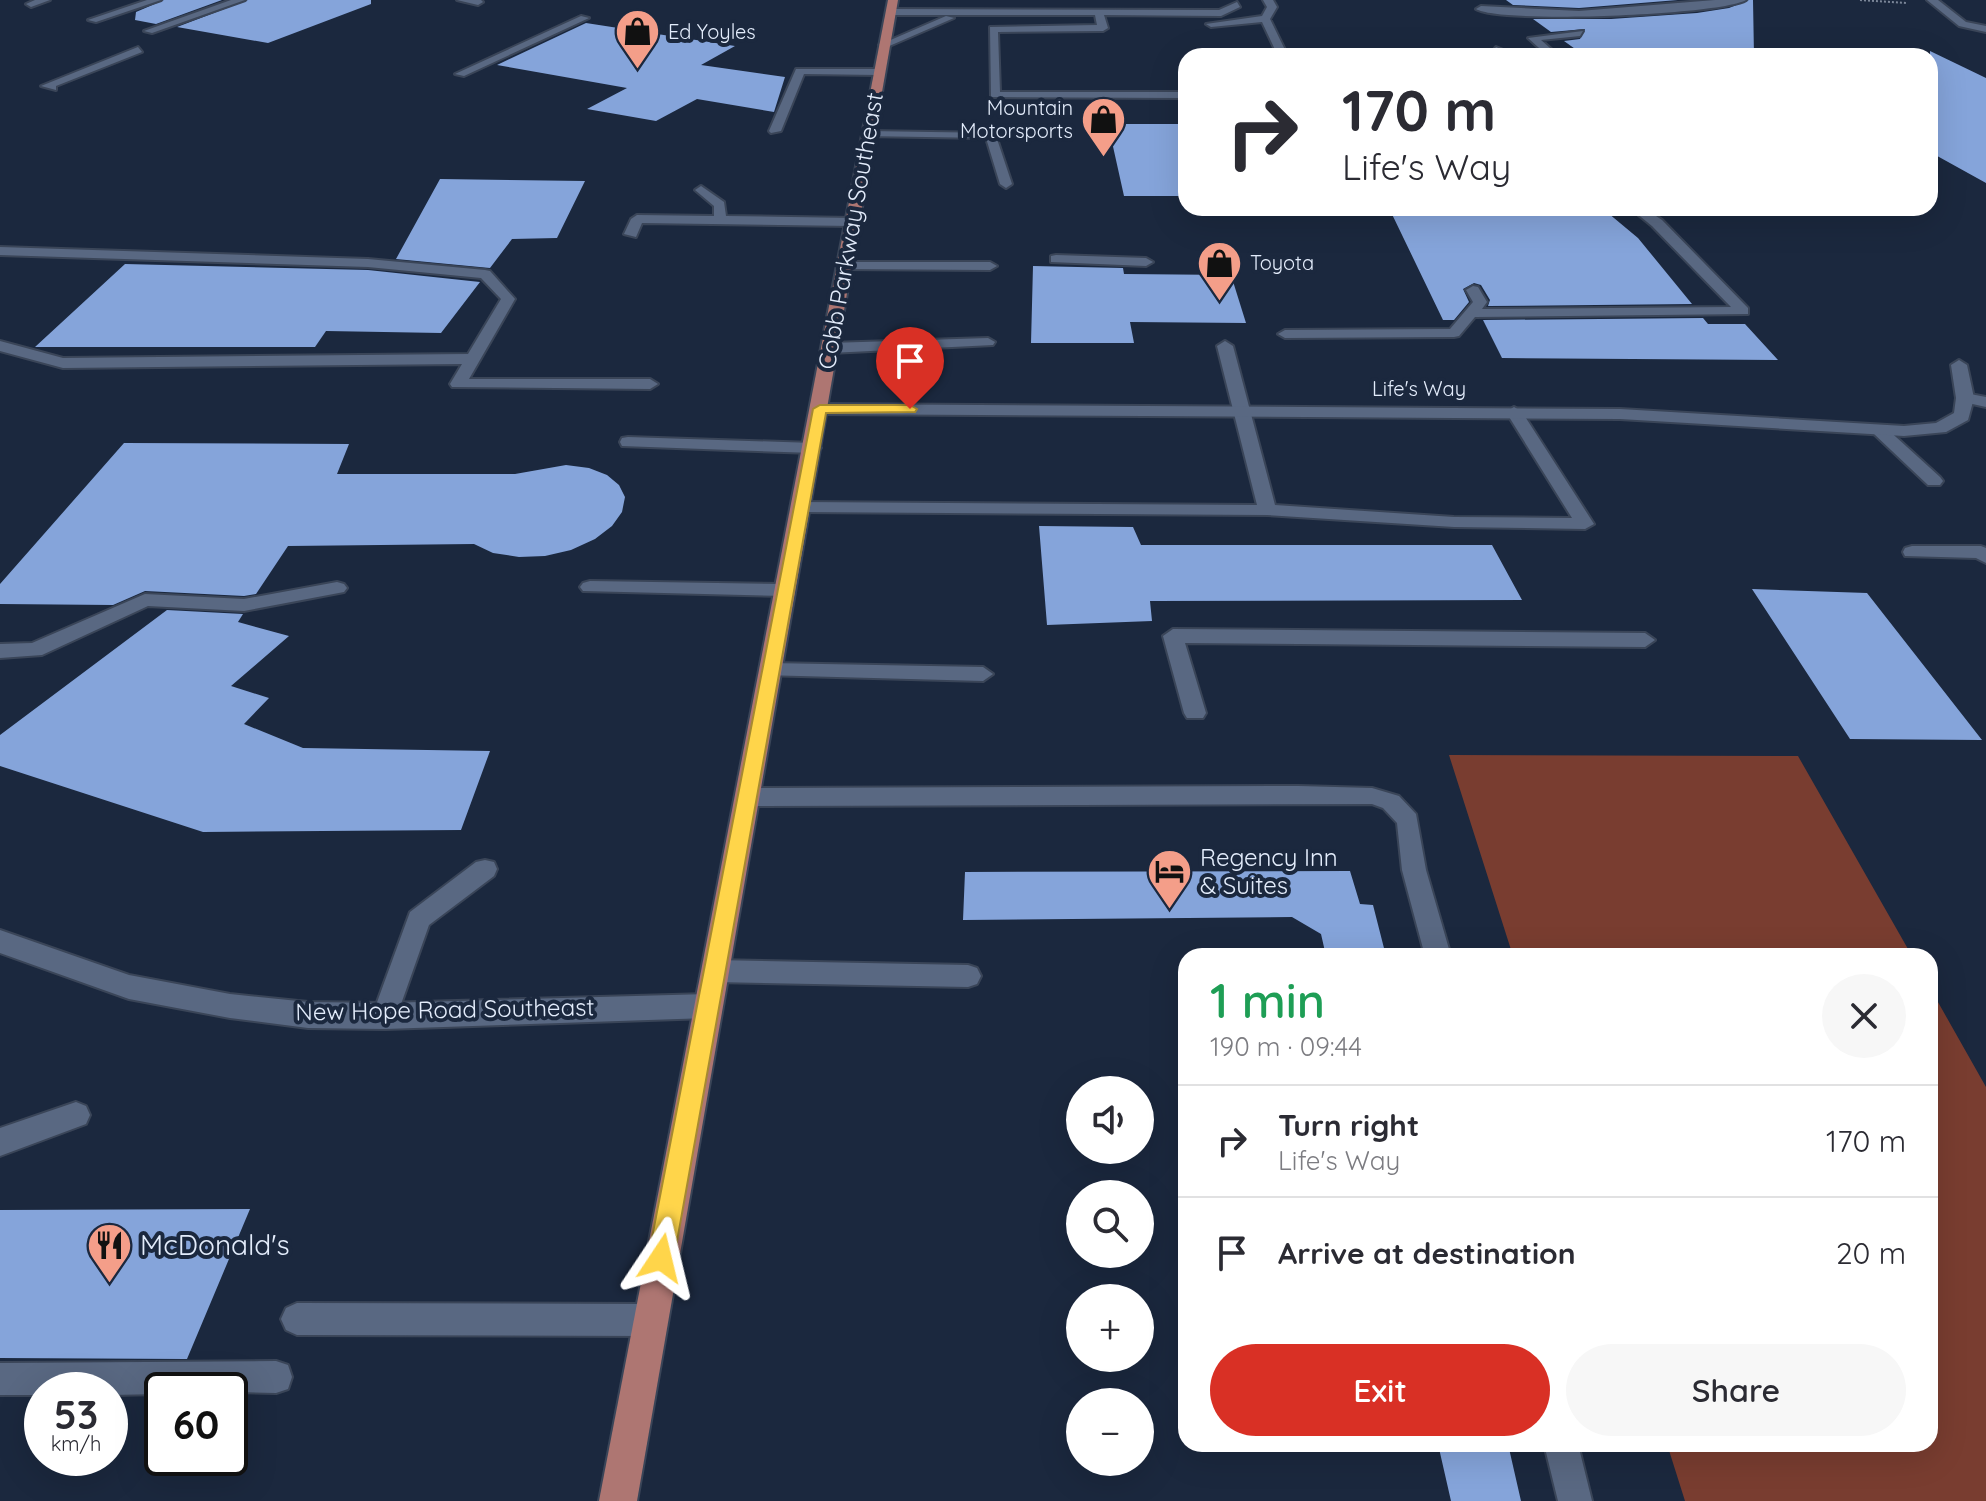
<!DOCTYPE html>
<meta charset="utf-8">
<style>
:root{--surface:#fff;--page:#f7f7f7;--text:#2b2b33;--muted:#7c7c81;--line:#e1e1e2;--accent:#d93025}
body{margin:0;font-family:Quicksand,sans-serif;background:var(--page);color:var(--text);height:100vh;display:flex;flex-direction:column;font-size:30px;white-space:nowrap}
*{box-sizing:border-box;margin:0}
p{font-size:26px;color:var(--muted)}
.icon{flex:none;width:44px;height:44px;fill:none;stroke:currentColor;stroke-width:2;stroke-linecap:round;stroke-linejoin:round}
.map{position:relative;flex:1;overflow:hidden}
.side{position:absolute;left:1178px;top:948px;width:760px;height:504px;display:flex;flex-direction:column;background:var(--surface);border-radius:24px;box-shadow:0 8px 32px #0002}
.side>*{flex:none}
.guide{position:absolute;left:1178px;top:48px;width:760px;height:168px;border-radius:24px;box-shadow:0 8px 32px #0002;background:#fff;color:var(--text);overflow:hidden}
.controls{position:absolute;left:1066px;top:1076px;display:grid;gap:16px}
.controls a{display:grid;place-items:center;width:88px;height:88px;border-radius:50%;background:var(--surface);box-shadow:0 8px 32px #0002;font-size:40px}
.speed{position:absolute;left:24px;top:1372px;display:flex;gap:16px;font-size:40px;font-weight:700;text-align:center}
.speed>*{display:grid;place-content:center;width:104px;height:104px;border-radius:50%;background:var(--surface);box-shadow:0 8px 32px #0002;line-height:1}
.speed small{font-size:20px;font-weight:400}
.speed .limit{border:4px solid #111;border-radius:12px;background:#fff;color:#111}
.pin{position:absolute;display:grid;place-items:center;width:68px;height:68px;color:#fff;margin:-82px -34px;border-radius:50% 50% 50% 0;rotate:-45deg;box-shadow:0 0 8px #0007}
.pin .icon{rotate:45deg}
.me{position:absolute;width:88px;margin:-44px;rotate:10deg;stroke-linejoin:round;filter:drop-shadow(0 0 6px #0008)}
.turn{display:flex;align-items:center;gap:28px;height:168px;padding:0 32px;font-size:36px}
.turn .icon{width:104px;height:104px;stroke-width:2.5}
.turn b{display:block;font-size:56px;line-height:68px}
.round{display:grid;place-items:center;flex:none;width:84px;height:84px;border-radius:42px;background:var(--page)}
.summary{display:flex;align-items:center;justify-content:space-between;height:136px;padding:0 32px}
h1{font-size:48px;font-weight:600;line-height:60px;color:#1e9e55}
.primary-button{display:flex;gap:16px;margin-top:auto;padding:16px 32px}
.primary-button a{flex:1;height:92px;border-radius:48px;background:var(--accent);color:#fff;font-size:32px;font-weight:600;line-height:92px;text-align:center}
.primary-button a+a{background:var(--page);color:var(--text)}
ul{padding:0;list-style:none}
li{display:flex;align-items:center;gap:24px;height:112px;padding:0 32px;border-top:2px solid var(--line)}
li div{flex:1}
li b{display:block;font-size:30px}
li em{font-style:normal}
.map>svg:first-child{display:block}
.forest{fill:#793d30}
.building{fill:#85a4da}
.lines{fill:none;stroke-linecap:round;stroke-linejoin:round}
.service-casing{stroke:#3a4558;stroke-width:4}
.pedestrian-casing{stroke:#3a4558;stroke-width:4}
.minor-casing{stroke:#3a4558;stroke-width:4}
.primary-casing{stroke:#3a4558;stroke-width:4}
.path{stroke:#7c8799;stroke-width:2;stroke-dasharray:2 2;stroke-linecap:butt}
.service{fill:#596882;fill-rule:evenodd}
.pedestrian{fill:#596882;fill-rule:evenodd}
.minor{fill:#596882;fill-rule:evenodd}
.primary{fill:#ae7672;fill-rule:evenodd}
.route{fill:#ffd54a;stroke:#a68a30;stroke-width:2}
.labels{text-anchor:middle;stroke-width:8;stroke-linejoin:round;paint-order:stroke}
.far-poi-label{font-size:20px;fill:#e3ecfb;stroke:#1b283e;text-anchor:start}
.far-street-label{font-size:20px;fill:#e3ecfb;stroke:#1b283e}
.street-label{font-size:24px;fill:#e3ecfb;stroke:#1b283e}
.poi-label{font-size:24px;fill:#e3ecfb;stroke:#1b283e;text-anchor:start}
.near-poi-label{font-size:28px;fill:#e3ecfb;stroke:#1b283e;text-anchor:start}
</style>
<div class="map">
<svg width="1986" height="1501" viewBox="0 0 1986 1501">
<rect width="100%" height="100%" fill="#1b283e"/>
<path class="forest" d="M 1449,755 L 1798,756 L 1912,956 L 1513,956 Z
M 1930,988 L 1986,1087 L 1986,1501 L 1685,1501 L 1667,1444 L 1930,1444 Z"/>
<path class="building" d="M 164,0 L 222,0 L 156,24 L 135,20 L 136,12 Z
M 248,0 L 371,0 L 371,4 L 268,43 L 177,27 Z
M 1506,0 L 1678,0 L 1579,8 L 1513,5 Z
M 1749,0 L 1753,0 L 1754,56 L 1585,56 L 1564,41 L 1580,39 L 1585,29 L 1551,32 L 1533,19 L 1611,19 L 1697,13 L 1729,8 Z
M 586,23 L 735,46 L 701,65 L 785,77 L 774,112 L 697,99 L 656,121 L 587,109 L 627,88 L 497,65 Z
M 1930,51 L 1986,78 L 1986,183 L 1930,152 Z
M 1108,124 L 1186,124 L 1186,196 L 1124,196 Z
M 440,179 L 585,181 L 557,238 L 512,239 L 490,268 L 396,259 Z
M 1389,208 L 1602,208 L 1638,238 L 1692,304 L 1488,306 L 1490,300 L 1481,285 L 1474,283 L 1463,289 L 1469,302 L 1454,320 L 1443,320 Z
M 125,264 L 368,270 L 480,282 L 441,333 L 326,331 L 315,347 L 35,347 Z
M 1033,266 L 1123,268 L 1124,274 L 1231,275 L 1246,323 L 1130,322 L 1134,343 L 1031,343 Z
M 1703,318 L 1708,324 L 1745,324 L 1778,360 L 1502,358 L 1483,320 Z
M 124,443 L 349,444 L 337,474 L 515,474 L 566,465 L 589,468 L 607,475 L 619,485 L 625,497 L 622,512 L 612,526 L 595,539 L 571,550 L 545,556 L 519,557 L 493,553 L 474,544 L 288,546 L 256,594 L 244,596 L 145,591 L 113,605 L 0,604 L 0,584 Z
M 1039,526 L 1133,527 L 1141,545 L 1492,545 L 1522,600 L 1150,601 L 1152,621 L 1047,625 Z
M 1752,589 L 1867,593 L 1982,740 L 1850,739 Z
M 167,610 L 243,614 L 238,622 L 289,636 L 231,686 L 269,698 L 244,724 L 303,748 L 490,751 L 461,830 L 203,832 L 0,766 L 0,735 Z
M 1350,871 L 1360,904 L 1373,905 L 1386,956 L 1326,956 L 1321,934 L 1292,917 L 963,920 L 965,872 Z
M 250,1209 L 187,1359 L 0,1358 L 0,1210 Z
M 1438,1444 L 1508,1444 L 1521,1501 L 1451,1501 Z"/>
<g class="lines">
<defs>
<path id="service" d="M 35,0 L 50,0 L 31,7 L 26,4 Z
M 147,0 L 161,0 L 96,22 L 88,20 Z
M 231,0 L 245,0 L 152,33 L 144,31 Z
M 457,0 L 481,0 L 483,2 L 478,5 Z
M 1263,0 L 1273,0 L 1277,7 L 1270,19 L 1288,56 L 1278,56 L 1262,22 L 1211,27 L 1206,24 L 1262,16 L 1267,7 Z
M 1237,2 L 1240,7 L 1221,16 L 1104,15 L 1108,28 L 1103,31 L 998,32 L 1000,92 L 1186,92 L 1186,98 L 991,97 L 990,27 L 1097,25 L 1095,15 L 891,15 L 886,12 L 891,9 L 1219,10 Z
M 581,16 L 589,18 L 464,76 L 455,74 Z
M 946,16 L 954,18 L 887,47 L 879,45 Z
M 1583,31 L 1580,36 L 1541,40 L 1559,56 L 1548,56 L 1528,38 Z
M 138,47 L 142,52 L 56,86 L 56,90 L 41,86 Z
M 1496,47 L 1513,54 L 1514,56 L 1492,52 Z
M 796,69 L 879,69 L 884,72 L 879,75 L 804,74 L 781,131 L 771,133 L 769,131 Z
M 868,131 L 995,133 L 1012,184 L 1006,188 L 1000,184 L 986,138 L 864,136 L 864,132 Z
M 701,186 L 724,202 L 726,216 L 852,218 L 858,222 L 852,226 L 642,223 L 636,237 L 624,234 L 631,219 L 637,215 L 714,216 L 714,206 L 695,190 Z
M 1630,208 L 1644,208 L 1662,220 L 1748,308 L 1748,314 L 1475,317 L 1459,336 L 1454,337 L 1285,338 L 1278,334 L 1285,330 L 1450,329 L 1473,302 L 1466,290 L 1473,286 L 1478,287 L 1487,302 L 1482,309 L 1731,307 L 1652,226 Z
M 0,247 L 368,259 L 485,270 L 490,271 L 515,299 L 469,379 L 650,379 L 658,384 L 650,389 L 452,387 L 450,384 L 462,364 L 63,368 L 0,351 L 0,341 L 63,358 L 468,354 L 501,299 L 481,278 L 368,267 L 0,255 Z
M 1056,255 L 1146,258 L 1153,262 L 1146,266 L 1051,262 L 1051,256 Z
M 844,262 L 990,262 L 997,266 L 990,270 L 839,269 L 839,263 Z
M 988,338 L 995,342 L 993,345 L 830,353 L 822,348 L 830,343 Z
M 1225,341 L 1233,346 L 1275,505 L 1454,517 L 1572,518 L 1506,412 L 1514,407 L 1522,412 L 1594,524 L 1585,529 L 1454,527 L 1267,515 L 800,512 L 791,507 L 800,502 L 1257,505 L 1217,346 Z
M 1965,393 L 1986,397 L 1986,407 L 1959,401 L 1959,395 Z
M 1879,425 L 1885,427 L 1940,477 L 1943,481 L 1940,485 L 1928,485 L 1873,433 L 1871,430 L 1873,427 Z
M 628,437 L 813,443 L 821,448 L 813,453 L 622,446 L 620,442 L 622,438 Z
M 1912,546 L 1981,546 L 1986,548 L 1986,563 L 1976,558 L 1905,556 L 1903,552 L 1905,548 Z
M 590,581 L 785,584 L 795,590 L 785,596 L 583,591 L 580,587 L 583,583 Z
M 337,582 L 344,584 L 347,588 L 344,592 L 244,611 L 148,606 L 42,655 L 0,658 L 0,644 L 32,643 L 145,594 L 244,599 Z
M 1173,629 L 1645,633 L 1655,640 L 1645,647 L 1185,643 L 1206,713 L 1203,718 L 1187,718 L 1184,713 L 1163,636 Z
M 770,663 L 983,667 L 993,674 L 983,681 L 763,675 L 760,670 Z
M 1299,786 L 1372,788 L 1399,796 L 1416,814 L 1426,870 L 1451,956 L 1425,956 L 1402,870 L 1397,823 L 1383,808 L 1372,804 L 747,806 L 739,803 L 736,797 L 739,791 L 747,788 Z
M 485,860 L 494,862 L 497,869 L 494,876 L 429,925 L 394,1024 L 385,1028 L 376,1024 L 372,1016 L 410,912 L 476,862 Z
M 715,960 L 968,965 L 977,968 L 981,976 L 977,984 L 968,987 L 715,982 L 706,979 L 702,971 L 706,963 Z
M 76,1102 L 86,1106 L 90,1115 L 86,1124 L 0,1156 L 0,1128 Z
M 297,1303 L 649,1304 L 660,1309 L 665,1320 L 660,1331 L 649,1336 L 297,1335 L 286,1330 L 281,1319 L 286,1308 Z
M 276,1361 L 288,1365 L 292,1377 L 288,1389 L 276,1393 L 162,1390 L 162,1394 L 110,1395 L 110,1390 L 42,1390 L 42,1395 L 0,1395 L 0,1363 Z
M 1544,1444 L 1578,1444 L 1592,1501 L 1558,1501 Z"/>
<path id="pedestrian" d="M 1715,0 L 1746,0 C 1721,15 1501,24 1476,9 L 1481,6 L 1579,11 Z"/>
<path id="minor" d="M 1927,0 L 1938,0 L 1966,22 L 1986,26 L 1986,32 L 1959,26 Z
M 1959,360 L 1967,365 L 1974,398 L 1968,420 L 1946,432 L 1904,436 L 1620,419 L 820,414 L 811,409 L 820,404 L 1620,409 L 1904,426 L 1936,423 L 1954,413 L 1956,398 L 1951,365 Z
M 0,930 L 129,975 L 230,994 L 308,1002 L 385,1003 L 708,994 L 718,997 L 722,1006 L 718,1015 L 708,1018 L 385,1029 L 308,1028 L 230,1018 L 129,999 L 0,953 Z"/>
<path id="primary" d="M 888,0 L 898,0 L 637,1501 L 599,1501 Z"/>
</defs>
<use href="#service" class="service-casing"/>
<use href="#pedestrian" class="pedestrian-casing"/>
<use href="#minor" class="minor-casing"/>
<use href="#primary" class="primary-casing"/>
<path class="path" d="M 1860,0 L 1906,3"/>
<use href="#service" class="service"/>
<use href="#pedestrian" class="pedestrian"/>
<use href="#minor" class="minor"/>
<use href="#primary" class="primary"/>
</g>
<path class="route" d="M 910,405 L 917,409 L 915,412 L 826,413 L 674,1258 L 670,1267 L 661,1270 L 652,1267 L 648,1258 L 813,409 L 820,405 Z"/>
<defs>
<symbol id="shop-pin" viewBox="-11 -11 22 30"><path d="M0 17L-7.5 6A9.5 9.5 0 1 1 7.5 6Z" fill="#f49e89" stroke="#1b283e"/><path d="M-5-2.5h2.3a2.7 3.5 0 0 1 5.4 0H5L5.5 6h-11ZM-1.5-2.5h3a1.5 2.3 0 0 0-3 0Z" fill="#111"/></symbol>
<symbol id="hotel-pin" viewBox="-11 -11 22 30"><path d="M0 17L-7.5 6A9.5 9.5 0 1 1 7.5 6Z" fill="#f49e89" stroke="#1b283e"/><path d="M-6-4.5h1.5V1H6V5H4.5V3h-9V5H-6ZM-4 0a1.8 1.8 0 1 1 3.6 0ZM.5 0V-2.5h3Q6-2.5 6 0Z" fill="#111"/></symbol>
<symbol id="restaurant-pin" viewBox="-11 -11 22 30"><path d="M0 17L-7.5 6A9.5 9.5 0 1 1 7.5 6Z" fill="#f49e89" stroke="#1b283e"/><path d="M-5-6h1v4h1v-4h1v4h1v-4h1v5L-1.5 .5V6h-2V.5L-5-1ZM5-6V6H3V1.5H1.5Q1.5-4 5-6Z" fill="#111"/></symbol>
</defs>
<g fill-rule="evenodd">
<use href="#shop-pin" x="612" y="6" width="51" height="69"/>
<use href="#shop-pin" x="1078" y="94" width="51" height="69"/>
<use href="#shop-pin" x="1194" y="238" width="51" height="69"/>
<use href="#hotel-pin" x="1144" y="846" width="51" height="69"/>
<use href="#restaurant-pin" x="84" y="1220" width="51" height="69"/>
</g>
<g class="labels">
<g class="far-poi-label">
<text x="668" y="39">Ed Yoyles</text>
<text x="1073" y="115" text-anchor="end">Mountain<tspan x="1073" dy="23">Motorsports</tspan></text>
<text x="1250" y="270">Toyota</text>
</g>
<g class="far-street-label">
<text x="1419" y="396">Life's Way</text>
</g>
<g class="street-label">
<text transform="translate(851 231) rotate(-80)" y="8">Cobb Parkway Southeast</text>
<text transform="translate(445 1010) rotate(-1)" y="8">New Hope Road Southeast</text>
</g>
<g class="poi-label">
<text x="1200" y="866">Regency Inn<tspan x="1200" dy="28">&amp; Suites</tspan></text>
</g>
<g class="near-poi-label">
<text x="140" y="1255">McDonald's</text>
</g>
</g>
</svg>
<div class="controls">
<a><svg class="icon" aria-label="sound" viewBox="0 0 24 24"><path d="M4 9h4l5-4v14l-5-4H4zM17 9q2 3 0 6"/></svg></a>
<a><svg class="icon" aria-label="search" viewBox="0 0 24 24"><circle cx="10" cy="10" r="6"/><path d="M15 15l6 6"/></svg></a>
<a>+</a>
<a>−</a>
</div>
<div class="speed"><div>53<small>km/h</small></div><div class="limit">60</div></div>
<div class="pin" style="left:910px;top:409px;background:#d93025"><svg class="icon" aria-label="arrive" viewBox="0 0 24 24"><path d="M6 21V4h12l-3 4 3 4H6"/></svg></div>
<svg class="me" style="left:661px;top:1258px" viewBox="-20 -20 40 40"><path d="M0-17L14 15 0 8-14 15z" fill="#ffd54a" stroke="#fff" stroke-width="4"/></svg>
<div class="guide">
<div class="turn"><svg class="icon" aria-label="right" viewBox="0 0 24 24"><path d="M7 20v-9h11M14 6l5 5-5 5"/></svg><div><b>170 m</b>Life's Way</div></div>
</div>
<section class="side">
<div class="summary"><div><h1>1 min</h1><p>190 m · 09:44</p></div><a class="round"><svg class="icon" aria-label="close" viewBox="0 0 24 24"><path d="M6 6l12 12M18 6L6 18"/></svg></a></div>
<ul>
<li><svg class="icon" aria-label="right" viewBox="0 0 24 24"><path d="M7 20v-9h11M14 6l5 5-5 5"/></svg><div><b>Turn right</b><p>Life's Way</p></div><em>170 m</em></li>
<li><svg class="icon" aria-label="arrive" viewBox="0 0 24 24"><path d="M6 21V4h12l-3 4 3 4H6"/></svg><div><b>Arrive at destination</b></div><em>20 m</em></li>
</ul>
<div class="primary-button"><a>Exit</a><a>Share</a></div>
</section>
</div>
